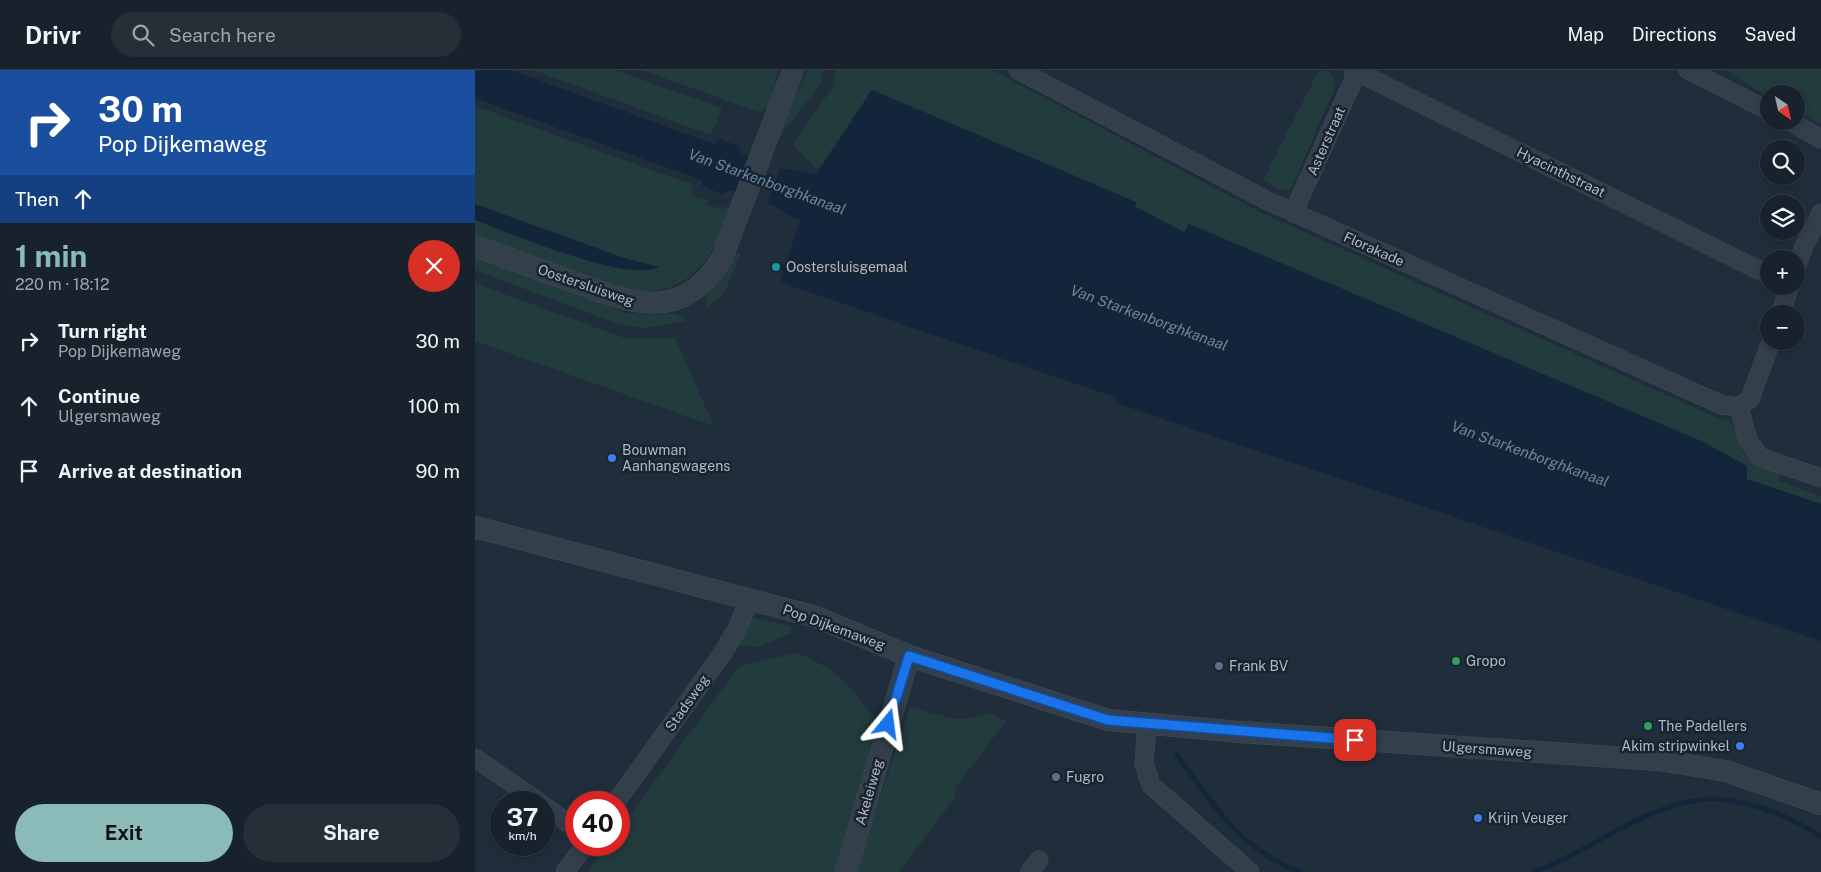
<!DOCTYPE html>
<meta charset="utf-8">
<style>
:root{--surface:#18222c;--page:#252f38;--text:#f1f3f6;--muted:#9fa4a9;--line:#363f48;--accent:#8bbbb9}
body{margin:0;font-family:"Public Sans",sans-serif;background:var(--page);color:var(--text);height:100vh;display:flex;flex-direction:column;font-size:19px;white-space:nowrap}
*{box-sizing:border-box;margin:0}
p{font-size:16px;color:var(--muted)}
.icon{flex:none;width:28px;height:28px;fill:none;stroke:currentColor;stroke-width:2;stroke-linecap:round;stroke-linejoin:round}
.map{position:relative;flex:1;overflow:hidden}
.details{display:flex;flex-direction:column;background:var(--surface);width:475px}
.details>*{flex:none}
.guide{background:#1a4fa0;color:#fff;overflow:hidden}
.needle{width:32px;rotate:146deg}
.controls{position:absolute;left:1285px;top:15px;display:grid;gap:10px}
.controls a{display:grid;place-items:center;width:45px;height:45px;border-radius:50%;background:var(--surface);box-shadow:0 2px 8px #0003,0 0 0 1px var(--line);font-size:25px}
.speed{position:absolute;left:15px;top:721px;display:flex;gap:10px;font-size:25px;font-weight:700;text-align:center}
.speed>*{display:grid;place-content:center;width:65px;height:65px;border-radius:50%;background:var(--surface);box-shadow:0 2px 8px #0003,0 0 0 1px var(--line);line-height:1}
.speed small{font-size:12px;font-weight:400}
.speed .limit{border:8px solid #d22;background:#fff;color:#111}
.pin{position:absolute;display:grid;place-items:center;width:42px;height:42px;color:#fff;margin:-21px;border-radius:10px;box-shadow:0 2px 8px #0006}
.me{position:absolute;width:55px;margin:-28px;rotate:16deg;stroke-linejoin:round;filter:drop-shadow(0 0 4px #0008)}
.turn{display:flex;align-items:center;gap:18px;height:105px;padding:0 15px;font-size:22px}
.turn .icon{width:65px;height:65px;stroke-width:2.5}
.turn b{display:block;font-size:35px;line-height:42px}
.then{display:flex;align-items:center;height:48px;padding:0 15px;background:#0003;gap:10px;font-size:19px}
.round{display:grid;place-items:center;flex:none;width:52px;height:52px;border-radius:26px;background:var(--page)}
.headline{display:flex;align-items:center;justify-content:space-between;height:85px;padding:0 15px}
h1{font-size:30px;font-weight:700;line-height:38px;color:var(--accent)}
.button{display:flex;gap:10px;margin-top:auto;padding:10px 15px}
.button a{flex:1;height:58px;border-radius:30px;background:var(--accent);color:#111;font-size:20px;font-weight:700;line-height:58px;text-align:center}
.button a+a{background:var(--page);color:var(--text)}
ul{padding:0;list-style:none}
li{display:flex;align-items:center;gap:15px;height:65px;padding:0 15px}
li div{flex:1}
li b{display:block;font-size:19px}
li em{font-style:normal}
header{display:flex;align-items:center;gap:30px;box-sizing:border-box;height:70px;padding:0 25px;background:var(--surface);border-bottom:1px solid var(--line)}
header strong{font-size:24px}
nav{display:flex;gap:28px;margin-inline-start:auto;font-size:18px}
.search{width:350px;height:45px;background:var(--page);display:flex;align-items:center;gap:12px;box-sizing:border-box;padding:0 18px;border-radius:28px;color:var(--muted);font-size:19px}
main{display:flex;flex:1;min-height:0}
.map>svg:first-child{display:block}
.green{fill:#223b3c}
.water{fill:#13253a}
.pier{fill:#202e3b}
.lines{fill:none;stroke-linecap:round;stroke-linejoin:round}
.stream{stroke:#13253a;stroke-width:5}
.minor-casing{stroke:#404b58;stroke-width:19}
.tertiary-casing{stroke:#404b58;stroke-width:22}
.minor{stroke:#343f4c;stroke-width:18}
.tertiary{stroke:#343f4c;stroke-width:21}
.route-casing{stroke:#114b97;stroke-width:12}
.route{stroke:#1a73e8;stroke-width:9}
.culture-dot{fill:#0f9aa8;stroke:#192430;stroke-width:2}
.shop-dot{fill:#3f7fe0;stroke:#192430;stroke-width:2}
.leisure-dot{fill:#2e9e5b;stroke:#192430;stroke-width:2}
.service-dot{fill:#5c6f8a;stroke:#192430;stroke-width:2}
.labels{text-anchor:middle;stroke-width:5;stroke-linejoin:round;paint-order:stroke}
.street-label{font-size:14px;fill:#afbac8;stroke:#192430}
.poi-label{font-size:14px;fill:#afbac8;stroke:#192430;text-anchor:start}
.water-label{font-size:15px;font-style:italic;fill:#6587aa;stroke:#192430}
</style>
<header>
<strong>Drivr</strong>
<div class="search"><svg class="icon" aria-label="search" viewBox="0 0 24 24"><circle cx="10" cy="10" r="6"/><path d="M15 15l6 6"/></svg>Search here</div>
<nav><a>Map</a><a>Directions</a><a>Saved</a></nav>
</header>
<main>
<section class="details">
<div class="guide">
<div class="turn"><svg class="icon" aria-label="right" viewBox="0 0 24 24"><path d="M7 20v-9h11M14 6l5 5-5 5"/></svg><div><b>30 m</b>Pop Dijkemaweg</div></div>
<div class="then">Then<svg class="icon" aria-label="ahead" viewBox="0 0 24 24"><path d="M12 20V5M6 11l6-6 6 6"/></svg></div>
</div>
<div class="headline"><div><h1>1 min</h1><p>220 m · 18:12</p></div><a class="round" style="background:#d93025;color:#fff"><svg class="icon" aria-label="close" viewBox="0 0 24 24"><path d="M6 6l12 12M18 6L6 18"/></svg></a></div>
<ul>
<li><svg class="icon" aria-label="right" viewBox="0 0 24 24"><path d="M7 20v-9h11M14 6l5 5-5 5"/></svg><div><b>Turn right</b><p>Pop Dijkemaweg</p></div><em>30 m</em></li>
<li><svg class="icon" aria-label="ahead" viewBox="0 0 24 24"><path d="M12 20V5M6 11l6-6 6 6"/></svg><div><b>Continue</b><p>Ulgersmaweg</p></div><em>100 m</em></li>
<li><svg class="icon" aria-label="arrive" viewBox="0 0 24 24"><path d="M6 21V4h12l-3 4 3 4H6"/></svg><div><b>Arrive at destination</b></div><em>90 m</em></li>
</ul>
<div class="button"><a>Exit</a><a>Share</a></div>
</section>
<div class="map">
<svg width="1346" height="802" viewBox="0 0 1346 802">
<rect width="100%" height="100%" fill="#202e3b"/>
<path class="green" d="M 58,0 L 140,0 L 247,38 L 236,65 Z
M 167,0 L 303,0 L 294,36 L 284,42 Z
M 333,0 L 349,0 L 345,15 L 296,78 Z
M 361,0 L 517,0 L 783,141 L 1247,350 L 1256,351 L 1268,375 L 1266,379 L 1272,388 L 1307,399 L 1303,411 L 1346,426 L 1346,434 L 1272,409 L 1272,396 L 1226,371 L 714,154 L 709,162 L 660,136 L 661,132 L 397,20 L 343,100 L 317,74 L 358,17 Z
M 844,0 L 856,3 L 861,15 L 818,115 L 814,120 L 803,119 L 788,110 Z
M 1251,0 L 1346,0 L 1346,54 L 1321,41 L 1321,24 L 1294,24 L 1294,28 Z
M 0,36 L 218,115 L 216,126 L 233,130 L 232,135 L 248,139 L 249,136 L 256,138 C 242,179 219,222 170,221 C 153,221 135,214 118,209 C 78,197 39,181 0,167 L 0,150 L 84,181 L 143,198 L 184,197 L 149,188 L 0,134 Z
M 262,183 L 265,184 L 250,222 L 231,240 L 230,231 L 233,223 L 250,204 Z
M 0,185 L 151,243 L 180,245 L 200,243 L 212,251 L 168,258 L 143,254 L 0,200 Z
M 0,213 L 149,268 L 200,268 L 239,356 L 0,271 Z
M 270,546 L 316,556 L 316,563 L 283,577 L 258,575 Z
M 322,583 C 363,599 378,618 402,652 L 362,802 L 113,802 L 133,775 L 144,775 L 144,760 L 264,596 Z
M 435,637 L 476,648 L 493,649 L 514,643 L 531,651 L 480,718 L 481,726 L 424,802 L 380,802 Z"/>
<path class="water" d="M 0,0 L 35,0 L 239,74 L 244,69 L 264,76 L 267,84 L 307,98 L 341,105 L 397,20 L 661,132 L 660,137 L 709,162 L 714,154 L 1226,371 L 1272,396 L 1272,409 L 1346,434 L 1346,571 L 641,333 L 642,328 L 305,212 L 308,201 L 305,199 L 307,194 L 310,195 L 325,151 L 299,136 L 254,120 L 247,124 L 227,116 L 227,110 L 0,28 Z
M 0,134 L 149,188 L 184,197 C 153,214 36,163 0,150 Z"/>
<path class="pier" d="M 277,86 L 306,96 L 292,134 L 263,123 Z"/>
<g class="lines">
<path class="stream" d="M 702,685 C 739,735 764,779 825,802
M 1059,802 C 1115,782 1164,738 1224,730 C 1242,727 1263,731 1281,736 C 1304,743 1326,753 1346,767"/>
<defs>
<path id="minor" d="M 543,0 L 791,130 L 1247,335 L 1264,337
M 878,0 L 1294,205
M 1213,0 L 1294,41
M 1314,51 L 1346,69
M 818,143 L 883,0
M 1321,198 L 1330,174 L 1346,143
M 1305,244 L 1315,216
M 1264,337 L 1273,370 L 1285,387 L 1346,408
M 1264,337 L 1275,329 L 1296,271
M 672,654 L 669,694 L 676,715 L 775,802
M 0,688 L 64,732
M 141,732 L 247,584 L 262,559 L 275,528
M 69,736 L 101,759
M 90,802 L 110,775
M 554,802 L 564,790"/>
<path id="tertiary" d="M 0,176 C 31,187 62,199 93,210 C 153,232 206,256 247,188 L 318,0
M 0,457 L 341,547 L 434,586 L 633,650 L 765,662 L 1183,690 L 1251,701 L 1346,734
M 371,802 L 434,586"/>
</defs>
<use href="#minor" class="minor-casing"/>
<use href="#tertiary" class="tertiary-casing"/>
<use href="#minor" class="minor"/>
<use href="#tertiary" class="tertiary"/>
</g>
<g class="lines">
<defs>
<path id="route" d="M 413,654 L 434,586 L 633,650 L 880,670"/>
</defs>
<use href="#route" class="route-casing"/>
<use href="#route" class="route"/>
</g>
<circle class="culture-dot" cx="301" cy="197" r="5"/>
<g class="shop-dot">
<circle cx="137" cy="388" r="5"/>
<circle cx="1265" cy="676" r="5"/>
<circle cx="1003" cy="748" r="5"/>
</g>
<g class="leisure-dot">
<circle cx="981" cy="591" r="5"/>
<circle cx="1173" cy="656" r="5"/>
</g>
<g class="service-dot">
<circle cx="744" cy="596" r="5"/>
<circle cx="581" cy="707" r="5"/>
</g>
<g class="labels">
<g class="street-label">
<text transform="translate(851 71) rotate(-66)" y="5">Asterstraat</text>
<text transform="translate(1086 102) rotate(26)" y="5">Hyacinthstraat</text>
<text transform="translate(899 179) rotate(24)" y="5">Florakade</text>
<text transform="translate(111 215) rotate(19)" y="5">Oostersluisweg</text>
<text transform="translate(359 557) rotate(20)" y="5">Pop Dijkemaweg</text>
<text transform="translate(212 633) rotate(-55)" y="5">Stadsweg</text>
<text transform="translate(1012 679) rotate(4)" y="5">Ulgersmaweg</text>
<text transform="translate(394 722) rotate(-74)" y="5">Akeleiweg</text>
</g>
<g class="poi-label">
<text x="311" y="202">Oostersluisgemaal</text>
<text x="147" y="385">Bouwman<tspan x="147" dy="16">Aanhangwagens</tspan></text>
<text x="991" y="596">Gropo</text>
<text x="754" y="601">Frank BV</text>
<text x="1183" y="661">The Padellers</text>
<text x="1255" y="681" text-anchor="end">Akim stripwinkel</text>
<text x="591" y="712">Fugro</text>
<text x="1013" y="753">Krijn Veuger</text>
</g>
<g class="water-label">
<text transform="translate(292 112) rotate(20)" y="5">Van Starkenborghkanaal</text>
<text transform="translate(674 248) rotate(20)" y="5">Van Starkenborghkanaal</text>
<text transform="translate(1055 384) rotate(20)" y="5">Van Starkenborghkanaal</text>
</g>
</g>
</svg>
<div class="controls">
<a><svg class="needle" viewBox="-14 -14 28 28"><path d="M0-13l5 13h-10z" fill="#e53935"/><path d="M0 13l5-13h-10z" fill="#9fa4a9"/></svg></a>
<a><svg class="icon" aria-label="search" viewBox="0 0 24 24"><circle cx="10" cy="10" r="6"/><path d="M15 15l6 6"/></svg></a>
<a><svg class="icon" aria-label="layers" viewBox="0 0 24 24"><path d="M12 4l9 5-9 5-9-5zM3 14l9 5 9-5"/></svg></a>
<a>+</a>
<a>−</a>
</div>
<div class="speed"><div>37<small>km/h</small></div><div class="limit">40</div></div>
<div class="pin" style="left:880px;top:670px;background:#d93025"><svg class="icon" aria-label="arrive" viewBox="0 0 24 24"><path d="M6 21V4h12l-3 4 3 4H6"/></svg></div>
<svg class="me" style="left:413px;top:654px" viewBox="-20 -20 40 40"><path d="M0-17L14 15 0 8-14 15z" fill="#1a73e8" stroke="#fff" stroke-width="4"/></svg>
</div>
</main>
